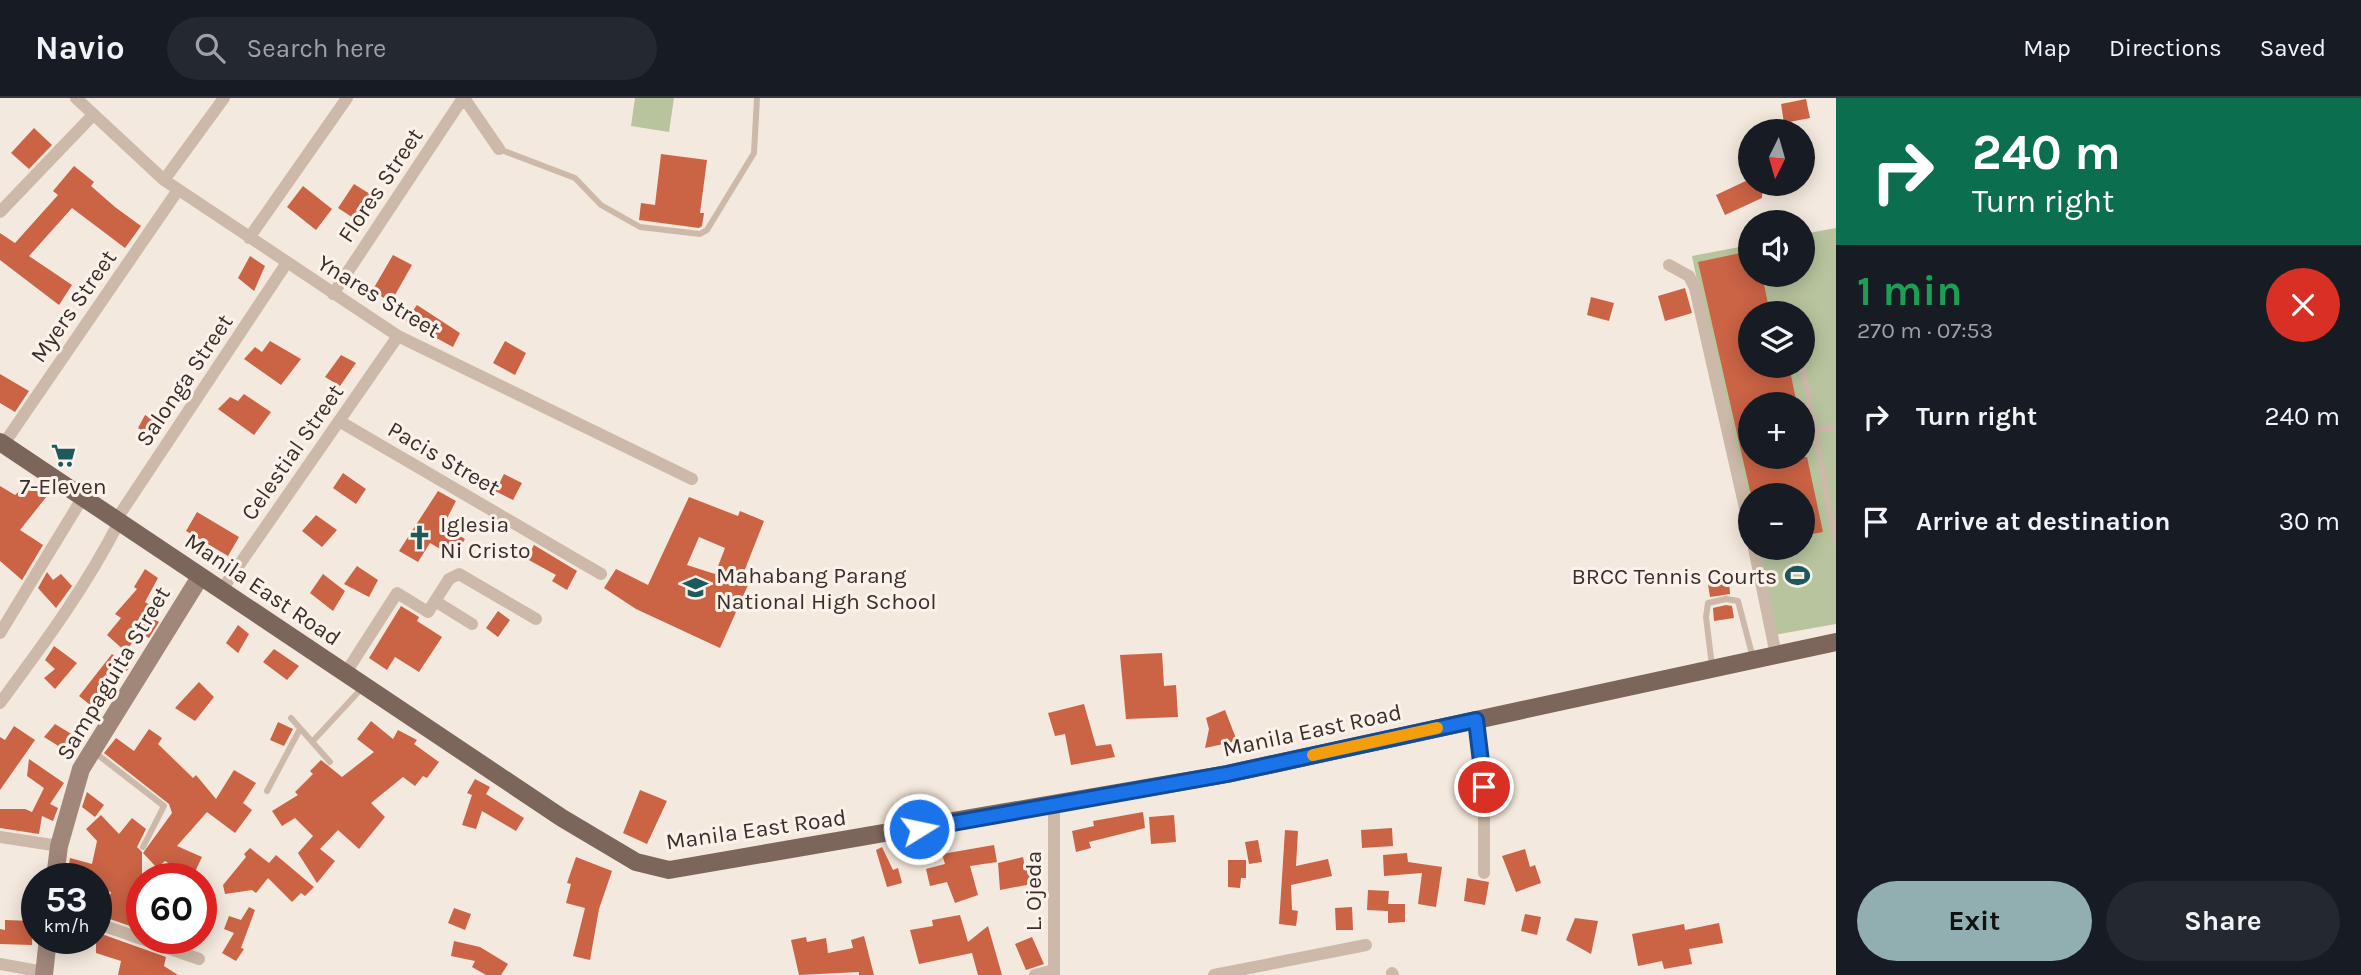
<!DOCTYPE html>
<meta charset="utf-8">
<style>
:root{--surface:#171b24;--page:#242831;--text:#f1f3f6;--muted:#9ea1a6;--line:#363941;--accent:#91aeb1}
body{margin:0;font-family:Karla,sans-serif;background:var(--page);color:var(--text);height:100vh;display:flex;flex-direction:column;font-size:26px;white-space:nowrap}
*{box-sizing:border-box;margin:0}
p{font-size:23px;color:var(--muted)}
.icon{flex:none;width:38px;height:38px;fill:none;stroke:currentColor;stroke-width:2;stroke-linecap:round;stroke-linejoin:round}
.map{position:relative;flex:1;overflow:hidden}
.side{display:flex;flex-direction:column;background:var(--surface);width:525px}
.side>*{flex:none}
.top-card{background:#0b6e4f;color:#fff;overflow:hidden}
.needle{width:46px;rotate:185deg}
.tools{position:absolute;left:1738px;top:21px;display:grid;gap:14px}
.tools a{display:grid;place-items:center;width:77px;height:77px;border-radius:50%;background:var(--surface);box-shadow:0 4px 18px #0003;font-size:35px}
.speed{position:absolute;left:21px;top:765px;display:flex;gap:14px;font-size:35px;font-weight:700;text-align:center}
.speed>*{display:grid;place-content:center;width:91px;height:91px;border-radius:50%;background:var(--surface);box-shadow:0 4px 18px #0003;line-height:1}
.speed small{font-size:18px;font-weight:400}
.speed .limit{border:10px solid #d22;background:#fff;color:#111}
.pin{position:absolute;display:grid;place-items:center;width:60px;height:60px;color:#fff;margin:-30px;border:4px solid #fff;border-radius:50%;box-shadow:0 2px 7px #0007}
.me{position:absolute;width:77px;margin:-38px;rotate:80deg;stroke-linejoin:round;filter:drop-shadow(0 0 5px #0008)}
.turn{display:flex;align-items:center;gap:24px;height:147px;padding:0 21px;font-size:32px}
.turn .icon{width:91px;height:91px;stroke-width:2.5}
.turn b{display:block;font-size:49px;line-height:60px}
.round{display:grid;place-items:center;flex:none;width:74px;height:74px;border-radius:37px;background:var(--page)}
.overview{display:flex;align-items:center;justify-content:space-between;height:119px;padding:0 21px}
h1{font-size:42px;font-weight:700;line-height:52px;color:#1e9e55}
.primary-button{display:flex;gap:14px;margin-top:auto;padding:14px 21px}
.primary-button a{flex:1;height:80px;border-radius:42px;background:var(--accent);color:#111;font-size:28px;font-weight:700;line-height:80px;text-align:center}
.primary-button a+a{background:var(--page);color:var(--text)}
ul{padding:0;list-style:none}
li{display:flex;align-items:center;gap:21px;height:105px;padding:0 21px}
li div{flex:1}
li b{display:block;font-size:26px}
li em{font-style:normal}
header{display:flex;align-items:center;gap:42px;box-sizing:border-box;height:98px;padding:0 35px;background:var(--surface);border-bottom:2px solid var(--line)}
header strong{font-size:33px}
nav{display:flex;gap:38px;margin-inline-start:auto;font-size:24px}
.search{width:490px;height:63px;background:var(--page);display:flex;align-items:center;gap:18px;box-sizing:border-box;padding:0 24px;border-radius:38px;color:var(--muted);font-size:26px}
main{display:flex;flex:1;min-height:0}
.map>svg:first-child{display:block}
.green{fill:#b7c49d;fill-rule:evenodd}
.building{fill:#cb6345;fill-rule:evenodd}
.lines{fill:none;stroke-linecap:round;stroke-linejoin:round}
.lane{stroke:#cdb9a9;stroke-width:6}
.street{stroke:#cdb9a9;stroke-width:12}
.secondary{stroke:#a1877a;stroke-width:18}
.primary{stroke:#7c655a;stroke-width:18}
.route-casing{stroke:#114b97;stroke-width:18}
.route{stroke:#1a73e8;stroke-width:12}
.slow{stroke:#f59e0b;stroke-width:12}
.labels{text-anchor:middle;stroke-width:6;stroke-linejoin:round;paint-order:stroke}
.street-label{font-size:23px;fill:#392e29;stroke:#fbf3eb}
.poi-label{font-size:23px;fill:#392e29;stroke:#fbf3eb;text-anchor:start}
</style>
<header>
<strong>Navio</strong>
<div class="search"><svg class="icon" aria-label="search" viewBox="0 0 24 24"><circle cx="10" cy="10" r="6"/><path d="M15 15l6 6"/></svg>Search here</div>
<nav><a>Map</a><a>Directions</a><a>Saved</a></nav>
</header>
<main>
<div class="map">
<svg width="1836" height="877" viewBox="0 0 1836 877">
<rect width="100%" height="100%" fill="#f4e9de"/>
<path class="green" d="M 635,0 L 674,0 L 669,34 L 631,28 Z
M 1836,130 L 1836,526 L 1768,538 L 1750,450 L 1802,450 L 1802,397 L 1750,397 L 1750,447 L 1692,158 L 1750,147 L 1750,177 L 1802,177 L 1803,136 ZM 1750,215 L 1802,215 L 1802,268 L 1750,268 ZM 1750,306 L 1802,306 L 1802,359 L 1750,359 Z"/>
<path class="building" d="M 1806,1 L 1810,20 L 1784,25 L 1781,6 Z
M 34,30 L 52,47 L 29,71 L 11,55 Z
M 661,56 L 707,62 L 700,115 L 704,115 L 702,128 L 699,130 L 639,122 L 641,105 L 655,107 Z
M 74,68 L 94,84 L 91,88 L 115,109 L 141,128 L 125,150 L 72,110 L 29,158 L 72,187 L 59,207 L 0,162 L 0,135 L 15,145 L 58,97 L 53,93 Z
M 1750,81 L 1750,86 L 1763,86 L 1762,100 L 1725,117 L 1716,97 Z
M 354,86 L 378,101 L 361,125 L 338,110 Z
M 303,88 L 332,111 L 316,132 L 287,109 Z
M 1750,153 L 1750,177 L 1762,177 L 1770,215 L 1750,215 L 1750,268 L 1789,268 L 1797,306 L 1750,306 L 1750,359 L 1807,359 L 1823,434 L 1802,438 L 1802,397 L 1751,397 L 1698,164 Z
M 393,157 L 412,167 L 391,204 L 372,193 Z
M 250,158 L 265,168 L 254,193 L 238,180 Z
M 1685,190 L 1692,215 L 1665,223 L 1658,198 Z
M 1591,199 L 1614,205 L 1609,223 L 1587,217 Z
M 417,207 L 460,235 L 453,249 L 405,223 Z
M 270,243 L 301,261 L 281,287 L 244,261 L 255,249 L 262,254 Z
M 505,243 L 526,255 L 515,277 L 493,265 Z
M 341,257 L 356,265 L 340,288 L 325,279 Z
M 0,276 L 29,293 L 15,314 L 0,305 Z
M 244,296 L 271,314 L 254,337 L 218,311 L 230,299 L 238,303 Z
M 145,317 L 162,327 L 154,340 L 138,330 Z
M 343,375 L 366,391 L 356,406 L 333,390 Z
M 504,376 L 522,385 L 513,402 L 495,393 Z
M 28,385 L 47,398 L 20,432 L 43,447 L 22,482 L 0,463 L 0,388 L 15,397 Z
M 438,393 L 456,403 L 443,428 L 465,441 L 454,459 L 430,445 L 418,464 L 399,453 Z
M 689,399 L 738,418 L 740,413 L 764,423 L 740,484 L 748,487 L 720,550 L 636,511 L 604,490 L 616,471 L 648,487 ZM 699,439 L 725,450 L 715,476 L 687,467 Z
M 197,414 L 239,439 L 228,458 L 186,433 Z
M 316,417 L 337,432 L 322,449 L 302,433 Z
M 534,447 L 577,473 L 567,492 L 552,483 L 556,477 L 527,461 Z
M 357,468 L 378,482 L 369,499 L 344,486 Z
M 145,471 L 158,480 L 145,504 L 153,509 L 148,518 L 159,524 L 149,540 L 139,534 L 126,554 L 107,537 L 121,520 L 115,516 L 137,491 L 134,489 Z
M 47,474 L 53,482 L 61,476 L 72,488 L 56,510 L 38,490 Z
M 323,476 L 345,493 L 333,513 L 310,495 Z
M 1729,483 L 1730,496 L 1710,499 L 1708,486 Z
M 1726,507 L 1732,508 L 1734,520 L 1714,523 L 1713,510 Z
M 401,508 L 419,519 L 417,523 L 442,539 L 419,574 L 395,559 L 387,572 L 369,560 Z
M 498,513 L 510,522 L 498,539 L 486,530 Z
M 238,527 L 249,536 L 238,555 L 226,545 Z
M 54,548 L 77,565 L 55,591 L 44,580 L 55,571 L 45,562 Z
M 274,551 L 299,568 L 287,582 L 263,564 Z
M 1162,555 L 1164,588 L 1176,587 L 1178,619 L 1126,621 L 1120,557 Z
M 112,556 L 129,570 L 94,610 L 79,598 Z
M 199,584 L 214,599 L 195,623 L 175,610 Z
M 1084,606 L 1096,648 L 1111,646 L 1115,659 L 1071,667 L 1065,636 L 1055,638 L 1048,615 Z
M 1225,612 L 1237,643 L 1205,650 L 1209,631 L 1206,620 Z
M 371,623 L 393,641 L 398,632 L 417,642 L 414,646 L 439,664 L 427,680 L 423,678 L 415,688 L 403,679 L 371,705 L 385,719 L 359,751 L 338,732 L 320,751 L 335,763 L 317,785 L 298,755 L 313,738 L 295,720 L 282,728 L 272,713 L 298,697 L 295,694 L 313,676 L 310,673 L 321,662 L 342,679 L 374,654 L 357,641 Z
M 278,624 L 293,631 L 284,648 L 270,642 Z
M 55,626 L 78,640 L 68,654 L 44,639 Z
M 14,628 L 35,642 L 0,692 L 0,639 L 5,642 Z
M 149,631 L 162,640 L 158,646 L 193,680 L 196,677 L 216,701 L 234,672 L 256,685 L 243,705 L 252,712 L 235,735 L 207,714 L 177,748 L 202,759 L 192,780 L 165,763 L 157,770 L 143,755 L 172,715 L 169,706 L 104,655 L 116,640 L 134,653 Z
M 29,661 L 64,685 L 50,706 L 58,710 L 53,723 L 42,718 L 39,736 L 0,730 L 0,711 L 25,711 L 32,714 L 44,690 L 27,678 Z
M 475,681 L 490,689 L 486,696 L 524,720 L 516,733 L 482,713 L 476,731 L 462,727 L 472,697 L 467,695 Z
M 640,692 L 667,703 L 647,746 L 623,735 Z
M 87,694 L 104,707 L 95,719 L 82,709 Z
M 1143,714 L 1145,730 L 1089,744 L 1091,750 L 1076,754 L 1072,733 L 1094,728 L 1093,723 Z
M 101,717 L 119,736 L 132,720 L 146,731 L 137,749 L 142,754 L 142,799 L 136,811 L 141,812 L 136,830 L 104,819 L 111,794 L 96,790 L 96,780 L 67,778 L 70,760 L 92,766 L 97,743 L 86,731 Z
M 1174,717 L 1176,744 L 1151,746 L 1149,719 Z
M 1392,730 L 1393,748 L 1362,750 L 1361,732 Z
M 1285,732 L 1298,733 L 1296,768 L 1328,761 L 1332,778 L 1291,787 L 1292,812 L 1298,813 L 1296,828 L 1279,826 Z
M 1258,742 L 1262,764 L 1249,766 L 1245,744 Z
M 994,747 L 997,764 L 970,768 L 978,797 L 955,805 L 947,784 L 930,788 L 926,771 L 945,766 L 942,756 Z
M 882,749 L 893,772 L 898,770 L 902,785 L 887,789 L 876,752 Z
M 250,750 L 269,765 L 276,757 L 314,789 L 305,798 L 301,795 L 292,804 L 268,780 L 256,795 L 252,792 L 225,796 L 223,787 L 246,759 L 244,756 Z
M 1525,751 L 1530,769 L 1535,767 L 1541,785 L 1516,794 L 1502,758 Z
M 1407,755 L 1408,764 L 1442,769 L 1436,809 L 1418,806 L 1422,775 L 1384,778 L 1383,757 Z
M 576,759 L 612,773 L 599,811 L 590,862 L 573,858 L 585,810 L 566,805 L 571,786 L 567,785 Z
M 1023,759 L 1025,769 L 1037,766 L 1042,784 L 1000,792 L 998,765 Z
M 1228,762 L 1246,762 L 1246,780 L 1241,780 L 1240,790 L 1228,789 Z
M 1467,780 L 1489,784 L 1485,807 L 1464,803 Z
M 1368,792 L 1389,793 L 1388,806 L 1405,806 L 1405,824 L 1388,825 L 1388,813 L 1367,812 Z
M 249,809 L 255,812 L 241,850 L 244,851 L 236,863 L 222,855 L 234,835 L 224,831 L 229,818 L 241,822 Z
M 1352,809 L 1353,832 L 1336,832 L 1335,810 Z
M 454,810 L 471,816 L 465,832 L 448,825 Z
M 1525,816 L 1541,819 L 1537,837 L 1521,833 Z
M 960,817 L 968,844 L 988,828 L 1002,877 L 978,877 L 972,855 L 919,866 L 910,832 L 933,828 L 932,822 Z
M 1575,820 L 1598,823 L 1591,856 L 1566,842 Z
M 5,822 L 33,823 L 32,847 L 0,846 L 0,831 L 5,832 Z
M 1719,825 L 1723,845 L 1689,851 L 1692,866 L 1664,871 L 1662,863 L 1638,868 L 1632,836 L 1684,826 L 1685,832 Z
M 96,834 L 166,859 L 164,868 L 178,877 L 118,877 L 121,863 L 96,855 Z
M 864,838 L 874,877 L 859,877 L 859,874 L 799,877 L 791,842 L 806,839 L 807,844 L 826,840 L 828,855 L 853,850 L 851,842 Z
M 1032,839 L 1044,866 L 1026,872 L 1015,846 Z
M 454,843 L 480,849 L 508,866 L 501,877 L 486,877 L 472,869 L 475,863 L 451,858 Z"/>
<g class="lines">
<path class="lane" d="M 499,51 L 575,80 L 601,107 L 640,129 L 700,136 L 707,132 L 754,55 L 757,0
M 1791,206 L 1793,215
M 1802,266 L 1836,446
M 1815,332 L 1836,329
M 1712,568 L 1706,519 L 1708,505 L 1726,501 L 1738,503 L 1753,560
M 291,620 L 330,664
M 312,644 L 363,589
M 94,654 L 164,708 L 143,749
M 267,693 L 300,631"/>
<path class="street" d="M 76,0 L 164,82 L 398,238 L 692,381
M 464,0 L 499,51
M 164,82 L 224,0
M 0,114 L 93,17
M 249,140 L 347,0
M 1669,167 L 1689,178 L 1695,190 L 1750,432
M 333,196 L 463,0
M 339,323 L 601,476
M 3,347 L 178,92
M 116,422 L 286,166
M 1754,450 L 1776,557
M 221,493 L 398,238
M 435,503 L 472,526
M 0,535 L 83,399
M 345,576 L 397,495 L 428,514 L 449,481 L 459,476 L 536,521
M 0,605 C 43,547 86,489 119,424
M 1476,622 L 1484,689 L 1484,775
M 1054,708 L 1054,877
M 0,739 L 59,748
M 96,825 L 199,861
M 0,866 L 44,874
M 1392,875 L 1393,877
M 1035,877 L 1054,872
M 1214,877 L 1366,847"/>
<path class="secondary" d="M 55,780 L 59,748 L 81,671 L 200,479
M 44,877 L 48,840"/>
<path class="primary" d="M 0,344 L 562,720 L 636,764 L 669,772 L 1227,676 L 1836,544"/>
</g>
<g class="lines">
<defs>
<path id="route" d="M 919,731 L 1227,676 L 1476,622 L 1484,689"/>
</defs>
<use href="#route" class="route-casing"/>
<use href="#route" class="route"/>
<path class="slow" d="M 1313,657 L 1437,630"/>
</g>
<defs>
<symbol id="supermarket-bare" viewBox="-9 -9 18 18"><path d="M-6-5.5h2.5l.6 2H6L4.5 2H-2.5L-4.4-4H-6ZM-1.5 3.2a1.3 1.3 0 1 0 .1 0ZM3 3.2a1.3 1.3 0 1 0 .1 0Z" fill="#1c5a5d" stroke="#fbf3eb" stroke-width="2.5" paint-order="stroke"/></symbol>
<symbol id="church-bare" viewBox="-9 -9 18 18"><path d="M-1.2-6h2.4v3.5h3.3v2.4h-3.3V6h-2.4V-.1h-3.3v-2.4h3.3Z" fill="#1c5a5d" stroke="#fbf3eb" stroke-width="2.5" paint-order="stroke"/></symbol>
<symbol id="stadium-bare" viewBox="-9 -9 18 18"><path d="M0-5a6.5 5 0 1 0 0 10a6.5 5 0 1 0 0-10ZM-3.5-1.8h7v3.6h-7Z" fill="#1c5a5d" stroke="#fbf3eb" stroke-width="2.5" paint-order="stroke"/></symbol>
<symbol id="school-bare" viewBox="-9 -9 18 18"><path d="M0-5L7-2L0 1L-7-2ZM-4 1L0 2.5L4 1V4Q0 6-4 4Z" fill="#1c5a5d" stroke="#fbf3eb" stroke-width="2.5" paint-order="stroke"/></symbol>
</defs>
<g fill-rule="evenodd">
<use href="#supermarket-bare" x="46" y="340" width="35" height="35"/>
<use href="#church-bare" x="402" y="422" width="35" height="35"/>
<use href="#stadium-bare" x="1780" y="460" width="35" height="35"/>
<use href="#school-bare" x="678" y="472" width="35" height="35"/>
</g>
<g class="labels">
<g class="street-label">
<text transform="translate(380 87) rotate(-56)" y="8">Flores Street</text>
<text transform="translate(379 198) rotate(31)" y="8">Ynares Street</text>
<text transform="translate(73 208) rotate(-55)" y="8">Myers Street</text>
<text transform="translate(184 282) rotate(-56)" y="8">Salonga Street</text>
<text transform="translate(292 354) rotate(-55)" y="8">Celestial Street</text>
<text transform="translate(444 360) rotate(30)" y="8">Pacis Street</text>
<text transform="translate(263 491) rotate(34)" y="8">Manila East Road</text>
<text transform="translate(113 575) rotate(-59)" y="8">Sampaguita Street</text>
<text transform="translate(1312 632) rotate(-12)" y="8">Manila East Road</text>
<text transform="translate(756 731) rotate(-8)" y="8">Manila East Road</text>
<text transform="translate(1033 793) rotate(-90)" y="8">L. Ojeda</text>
</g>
<g class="poi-label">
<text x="63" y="396" text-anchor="middle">7-Eleven</text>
<text x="440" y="434">Iglesia<tspan x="440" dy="26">Ni Cristo</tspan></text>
<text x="716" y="485">Mahabang Parang<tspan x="716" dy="26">National High School</tspan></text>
<text x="1777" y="486" text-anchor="end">BRCC Tennis Courts</text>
</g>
</g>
</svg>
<div class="tools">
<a><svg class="needle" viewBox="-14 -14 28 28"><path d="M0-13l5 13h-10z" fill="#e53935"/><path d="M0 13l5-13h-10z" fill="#9ea1a6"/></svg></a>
<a><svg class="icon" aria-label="sound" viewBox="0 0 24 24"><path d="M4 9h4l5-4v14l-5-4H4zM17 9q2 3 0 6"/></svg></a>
<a><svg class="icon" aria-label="layers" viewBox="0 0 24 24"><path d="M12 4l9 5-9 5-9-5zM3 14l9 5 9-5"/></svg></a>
<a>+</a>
<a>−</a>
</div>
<div class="speed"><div>53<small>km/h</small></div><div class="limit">60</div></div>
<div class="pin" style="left:1484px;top:689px;background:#d93025"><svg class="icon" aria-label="arrive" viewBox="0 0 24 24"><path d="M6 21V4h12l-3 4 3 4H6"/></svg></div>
<svg class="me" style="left:919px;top:731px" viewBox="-20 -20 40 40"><circle r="17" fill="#1a73e8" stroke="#fff" stroke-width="3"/><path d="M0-11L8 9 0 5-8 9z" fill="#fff"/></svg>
</div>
<section class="side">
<div class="top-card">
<div class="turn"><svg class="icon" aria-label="right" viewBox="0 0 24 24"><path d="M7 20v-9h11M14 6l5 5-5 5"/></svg><div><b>240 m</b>Turn right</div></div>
</div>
<div class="overview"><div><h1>1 min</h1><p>270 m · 07:53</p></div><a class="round" style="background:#d93025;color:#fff"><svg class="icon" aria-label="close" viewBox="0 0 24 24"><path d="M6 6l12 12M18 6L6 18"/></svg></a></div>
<ul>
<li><svg class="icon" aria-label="right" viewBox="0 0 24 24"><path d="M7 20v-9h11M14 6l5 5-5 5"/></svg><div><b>Turn right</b></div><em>240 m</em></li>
<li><svg class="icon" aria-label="arrive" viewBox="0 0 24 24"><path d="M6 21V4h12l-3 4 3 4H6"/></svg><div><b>Arrive at destination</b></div><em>30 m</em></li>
</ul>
<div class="primary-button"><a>Exit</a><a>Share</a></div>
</section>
</main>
